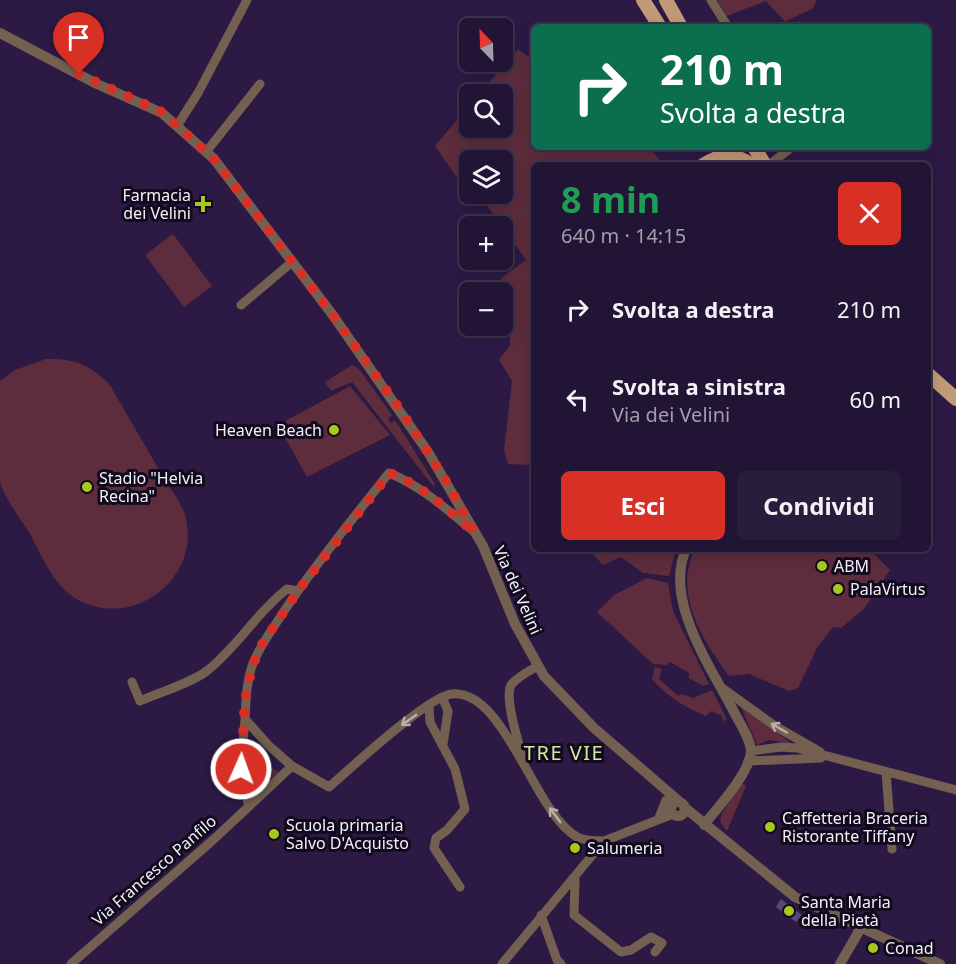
<!DOCTYPE html>
<html lang="it">
<meta charset="utf-8">
<style>
:root{--surface:#211434;--page:#291d3c;--text:#f1f3f6;--muted:#a29eac;--line:#3e334f;--accent:#d93025}
body{margin:0;font-family:"Noto Sans",sans-serif;background:var(--page);color:var(--text);height:100vh;display:flex;flex-direction:column;font-size:22px;white-space:nowrap}
*{box-sizing:border-box;margin:0}
p{font-size:20px;color:var(--muted)}
.icon{flex:none;width:33px;height:33px;fill:none;stroke:currentColor;stroke-width:2;stroke-linecap:round;stroke-linejoin:round}
.map{position:relative;flex:1;overflow:hidden}
.details{position:absolute;left:531px;top:162px;width:400px;height:390px;display:flex;flex-direction:column;background:var(--surface);border-radius:9px;box-shadow:0 3px 15px #0003,0 0 0 2px var(--line)}
.details>*{flex:none}
.top-card{position:absolute;left:531px;top:24px;width:400px;height:126px;border-radius:9px;box-shadow:0 3px 15px #0003,0 0 0 2px var(--line);background:#0b6e4f;color:#fff;overflow:hidden}
.needle{width:39px;rotate:337deg}
.fabs{position:absolute;left:459px;top:18px;display:grid;gap:12px}
.fabs a{display:grid;place-items:center;width:54px;height:54px;border-radius:9px;background:var(--surface);box-shadow:0 3px 15px #0003,0 0 0 2px var(--line);font-size:30px}
.pin{position:absolute;display:grid;place-items:center;width:51px;height:51px;color:#fff;margin:-62px -26px;border-radius:50% 50% 50% 0;rotate:-45deg;box-shadow:0 0 6px #0007}
.pin .icon{rotate:45deg}
.me{position:absolute;width:66px;margin:-33px;rotate:2deg;stroke-linejoin:round;filter:drop-shadow(0 0 4px #0008)}
.turn{display:flex;align-items:center;gap:21px;height:126px;padding:0 30px;font-size:27px}
.turn .icon{width:78px;height:78px;stroke-width:2.5}
.turn b{display:block;font-size:42px;line-height:51px}
.round{display:grid;place-items:center;flex:none;width:63px;height:63px;border-radius:9px;background:var(--page)}
.summary{display:flex;align-items:center;justify-content:space-between;height:102px;padding:0 30px}
h1{font-size:36px;font-weight:700;line-height:45px;color:#1e9e55}
.button{display:flex;gap:12px;margin-top:auto;padding:12px 30px}
.button a{flex:1;height:69px;border-radius:9px;background:var(--accent);color:#fff;font-size:24px;font-weight:700;line-height:69px;text-align:center}
.button a+a{background:var(--page);color:var(--text)}
ul{padding:0;list-style:none}
li{display:flex;align-items:center;gap:18px;height:90px;padding:0 30px}
li div{flex:1}
li b{display:block;font-size:22px}
li em{font-style:normal}
.map>svg:first-child{display:block}
.green{fill:#5d2d3d;fill-rule:evenodd}
.building{fill:#5a4878}
.lines{fill:none;stroke-linecap:round;stroke-linejoin:round}
.minor{stroke:#736050;stroke-width:9}
.tertiary{stroke:#736050;stroke-width:10}
.primary{stroke:#c29a78;stroke-width:14}
.oneway{stroke:#baafae}
.route{stroke:#d93025;stroke-width:10;stroke-dasharray:0 18}
.poi-dot{fill:#a7c71e;stroke:#110a1c;stroke-width:2}
.labels{text-anchor:middle;stroke-width:6;stroke-linejoin:round;paint-order:stroke}
.poi-label{font-size:16px;fill:#f4f0fb;stroke:#110a1c;text-anchor:start}
.street-label{font-size:16px;fill:#f4f0fb;stroke:#110a1c}
.quarter-label{font-size:20px;letter-spacing:1.5px;fill:#d3e89d;stroke:#110a1c}
</style>
<div class="map">
<svg width="956" height="964" viewBox="0 0 956 964">
<rect width="100%" height="100%" fill="#2c1a45"/>
<path class="green" d="M 717,0 L 817,0 L 813,8 L 785,22 L 766,1 L 727,16 Z
M 518,49 L 534,61 L 534,147 L 650,147 L 659,160 L 667,165 L 534,165 L 534,469 L 529,465 L 508,464 L 504,450 L 512,381 L 499,360 L 510,345 L 510,336 L 503,315 L 501,278 L 526,260 L 487,205 L 471,198 L 435,146 L 469,106 L 470,128 L 502,128 L 502,94 L 479,94 ZM 470,160 L 502,160 L 502,194 L 470,194 Z
M 173,234 L 212,286 L 184,307 L 145,255 Z
M 46,359 C 74,358 91,365 110,385 C 127,415 145,445 162,475 C 169,488 181,501 185,515 C 203,579 131,632 75,598 C 53,585 41,554 29,532 C 21,520 2,494 0,481 C 0,450 0,413 0,381 L 15,370 Z
M 352,365 L 359,369 L 392,415 L 388,419 L 391,423 L 395,421 L 397,423 L 435,484 L 433,486 L 352,382 L 331,391 L 325,382 Z
M 350,386 L 390,435 L 307,477 L 278,425 Z
M 588,549 L 676,549 L 669,576 L 643,573 L 621,557 L 603,565 Z
M 695,549 L 869,549 L 890,570 L 864,609 L 841,628 L 833,627 L 818,646 L 798,688 L 789,691 L 749,674 L 729,676 C 702,639 673,594 695,549 Z
M 647,578 L 668,583 L 673,611 L 709,684 L 703,686 L 689,678 L 689,673 L 670,662 L 666,665 L 653,664 L 597,612 L 614,595 Z
M 655,667 L 662,669 L 659,679 L 678,696 L 682,694 L 693,698 L 712,690 L 727,720 L 723,721 L 722,716 L 711,711 L 706,716 C 684,707 668,697 652,679 Z
M 741,707 L 793,744 L 770,740 L 757,745 Z
M 264,760 L 278,772 L 252,799 L 247,795 L 248,776 Z
M 742,783 L 746,786 L 727,831 L 720,822 L 722,813 Z"/>
<path class="building" d="M 781,899 L 802,915 L 796,922 L 776,907 Z"/>
<g class="lines">
<path class="minor" d="M 711,0 L 728,27
M 177,126 L 198,93 L 247,0
M 206,152 L 260,84
M 774,161 L 792,147
M 241,305 L 292,262
M 132,682 L 140,701 C 158,693 194,682 208,670 C 238,646 257,612 287,589 L 298,591
M 722,688 L 775,726 L 820,752
M 442,697 L 448,711 L 443,744
M 429,706 L 430,722 L 455,769 L 465,809 L 447,830 L 436,838 L 434,848 L 460,887
M 245,719 L 269,746 L 292,766 L 329,787 C 350,769 428,696 452,694 C 505,689 534,813 577,837 C 585,841 595,841 604,841
M 751,751 L 781,747 L 797,748 L 956,790
M 522,755 C 518,740 504,698 511,685 C 517,677 529,671 538,666
M 748,761 L 821,758
M 886,772 L 892,849
M 249,806 C 238,771 242,755 245,720 C 246,702 246,684 252,666 C 259,646 273,629 284,611 C 317,563 353,518 389,473 C 421,486 445,508 472,530
M 659,818 L 666,800
M 573,878 L 575,880 L 574,915 L 621,952 L 631,950 L 651,937 L 662,943 L 655,952
M 541,915 L 557,960 L 561,964
M 71,964 L 213,840 L 292,766
M 502,964 L 604,841 L 673,814"/>
<path class="tertiary" d="M 0,33 L 97,84 L 162,113 L 214,159 L 332,314 L 428,452 L 483,546 L 515,624 L 544,676 L 594,728 L 680,802
M 686,549 C 663,601 712,668 735,714 C 741,725 751,740 751,752 C 749,774 718,807 704,825
M671 809a7 7 0 1 1 14 0a7 7 0 1 1-14 0Z
M 684,807 L 795,897 L 940,964
M 840,964 L 862,926"/>
<path class="primary" d="M 643,0 L 660,27
M 666,0 L 681,27
M 754,147 L 765,165
M 703,165 C 719,154 736,153 751,165
M 928,374 L 956,399"/>
</g>
<defs><path id="oneway-shaft" d="M-6 0H5M1.5-3L5.5 0L1.5 3" fill="none" stroke-width="1.6" stroke-linecap="round" stroke-linejoin="round" transform="scale(1.5)"/></defs>
<g class="oneway">
<use href="#oneway-shaft" transform="translate(409 720) rotate(145)"/>
<use href="#oneway-shaft" transform="translate(779 728) rotate(-150)"/>
<use href="#oneway-shaft" transform="translate(555 815) rotate(-127)"/>
</g>
<g class="lines">
<path class="route" d="M 79,74 L 162,112 L 214,159 L 332,314 L 402,412 L 446,481 L 475,533 C 448,510 423,486 390,473 L 298,591 L 260,647 L 252,668 L 245,699 L 241,769"/>
</g>
<g class="poi-dot">
<path d="M200 195h6v6h6v6h-6v6h-6v-6h-6v-6h6z"/>
<circle cx="334" cy="430" r="6"/>
<circle cx="87" cy="487" r="6"/>
<circle cx="822" cy="566" r="6"/>
<circle cx="838" cy="589" r="6"/>
<circle cx="770" cy="827" r="6"/>
<circle cx="274" cy="834" r="6"/>
<circle cx="575" cy="848" r="6"/>
<circle cx="789" cy="911" r="6"/>
<circle cx="873" cy="948" r="6"/>
</g>
<g class="labels">
<g class="poi-label">
<text x="191" y="201" text-anchor="end">Farmacia<tspan x="191" dy="18">dei Velini</tspan></text>
<text x="322" y="436" text-anchor="end">Heaven Beach</text>
<text x="99" y="484">Stadio "Helvia<tspan x="99" dy="18">Recina"</tspan></text>
<text x="834" y="572">ABM</text>
<text x="850" y="595">PalaVirtus</text>
<text x="782" y="824">Caffetteria Braceria<tspan x="782" dy="18">Ristorante Tiffany</tspan></text>
<text x="286" y="831">Scuola primaria<tspan x="286" dy="18">Salvo D'Acquisto</tspan></text>
<text x="587" y="854">Salumeria</text>
<text x="801" y="908">Santa Maria<tspan x="801" dy="18">della Pietà</tspan></text>
<text x="885" y="954">Conad</text>
</g>
<g class="street-label">
<text transform="translate(518 590) rotate(66)" y="6">Via dei Velini</text>
<text transform="translate(154 870) rotate(-41)" y="6">Via Francesco Panfilo</text>
</g>
<g class="quarter-label">
<text x="564" y="760">TRE VIE</text>
</g>
</g>
</svg>
<div class="fabs">
<a><svg class="needle" viewBox="-14 -14 28 28"><path d="M0-13l5 13h-10z" fill="#e53935"/><path d="M0 13l5-13h-10z" fill="#a29eac"/></svg></a>
<a><svg class="icon" aria-label="search" viewBox="0 0 24 24"><circle cx="10" cy="10" r="6"/><path d="M15 15l6 6"/></svg></a>
<a><svg class="icon" aria-label="layers" viewBox="0 0 24 24"><path d="M12 4l9 5-9 5-9-5zM3 14l9 5 9-5"/></svg></a>
<a>+</a>
<a>−</a>
</div>
<div class="pin" style="left:79px;top:74px;background:#d93025"><svg class="icon" aria-label="arrive" viewBox="0 0 24 24"><path d="M6 21V4h12l-3 4 3 4H6"/></svg></div>
<svg class="me" style="left:241px;top:769px" viewBox="-20 -20 40 40"><circle r="17" fill="#d93025" stroke="#fff" stroke-width="3"/><path d="M0-11L8 9 0 5-8 9z" fill="#fff"/></svg>
<div class="top-card">
<div class="turn"><svg class="icon" aria-label="right" viewBox="0 0 24 24"><path d="M7 20v-9h11M14 6l5 5-5 5"/></svg><div><b>210 m</b>Svolta a destra</div></div>
</div>
<section class="details">
<div class="summary"><div><h1>8 min</h1><p>640 m · 14:15</p></div><a class="round" style="background:#d93025;color:#fff"><svg class="icon" aria-label="close" viewBox="0 0 24 24"><path d="M6 6l12 12M18 6L6 18"/></svg></a></div>
<ul>
<li><svg class="icon" aria-label="right" viewBox="0 0 24 24"><path d="M7 20v-9h11M14 6l5 5-5 5"/></svg><div><b>Svolta a destra</b></div><em>210 m</em></li>
<li><svg class="icon" aria-label="left" viewBox="0 0 24 24"><path d="M17 20v-9H6M10 6l-5 5 5 5"/></svg><div><b>Svolta a sinistra</b><p>Via dei Velini</p></div><em>60 m</em></li>
</ul>
<div class="button"><a>Esci</a><a>Condividi</a></div>
</section>
</div>
